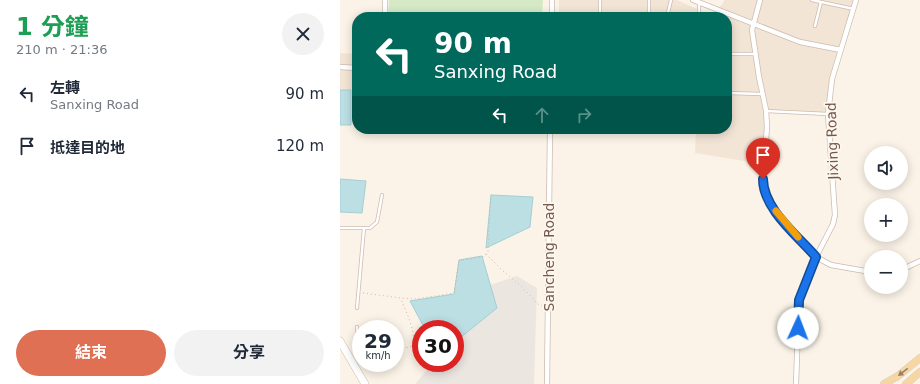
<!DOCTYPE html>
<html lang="zh-TW">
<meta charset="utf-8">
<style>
:root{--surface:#fff;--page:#f2f2f3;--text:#1f2937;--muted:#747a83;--accent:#df7053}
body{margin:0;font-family:"DejaVu Sans","Noto Sans TC",sans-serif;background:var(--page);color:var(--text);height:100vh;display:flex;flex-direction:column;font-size:15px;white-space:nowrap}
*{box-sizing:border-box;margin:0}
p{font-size:13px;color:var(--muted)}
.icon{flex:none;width:22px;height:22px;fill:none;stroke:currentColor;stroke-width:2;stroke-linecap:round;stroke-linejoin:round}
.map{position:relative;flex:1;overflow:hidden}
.side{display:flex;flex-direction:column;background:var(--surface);width:340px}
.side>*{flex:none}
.banner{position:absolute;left:12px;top:12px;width:380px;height:122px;border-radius:16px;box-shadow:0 2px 10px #0003;background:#00695c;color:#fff;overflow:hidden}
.tools{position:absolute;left:524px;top:146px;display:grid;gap:8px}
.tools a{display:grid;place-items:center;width:44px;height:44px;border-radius:50%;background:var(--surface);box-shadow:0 2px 10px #0003;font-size:20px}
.speed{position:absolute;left:12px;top:320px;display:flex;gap:8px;font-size:20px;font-weight:700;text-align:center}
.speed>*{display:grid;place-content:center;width:52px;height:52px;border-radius:50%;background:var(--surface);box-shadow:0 2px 10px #0003;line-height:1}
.speed small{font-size:10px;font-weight:400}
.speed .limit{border:6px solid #d22;background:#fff;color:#111}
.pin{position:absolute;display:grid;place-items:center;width:34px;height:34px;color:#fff;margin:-41px -17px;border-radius:50% 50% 50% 0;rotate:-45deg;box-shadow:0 0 4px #0007}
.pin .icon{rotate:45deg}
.me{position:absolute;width:44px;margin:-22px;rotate:2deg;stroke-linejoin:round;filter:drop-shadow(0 0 3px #0008)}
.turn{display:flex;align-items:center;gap:14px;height:84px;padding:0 16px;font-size:18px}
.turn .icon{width:52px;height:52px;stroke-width:2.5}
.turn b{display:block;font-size:28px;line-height:34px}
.lanes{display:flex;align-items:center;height:38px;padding:0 16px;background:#0003;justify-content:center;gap:20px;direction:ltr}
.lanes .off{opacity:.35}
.round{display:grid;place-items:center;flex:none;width:42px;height:42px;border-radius:21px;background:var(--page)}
.headline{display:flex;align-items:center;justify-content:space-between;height:68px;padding:0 16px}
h1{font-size:24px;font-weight:700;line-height:30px;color:#1e9e55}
.action{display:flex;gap:8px;margin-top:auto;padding:8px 16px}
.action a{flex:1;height:46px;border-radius:24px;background:var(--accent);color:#fff;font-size:16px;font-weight:700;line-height:46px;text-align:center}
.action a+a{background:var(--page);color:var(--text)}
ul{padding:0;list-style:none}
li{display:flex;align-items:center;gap:12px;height:52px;padding:0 16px}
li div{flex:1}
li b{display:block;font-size:15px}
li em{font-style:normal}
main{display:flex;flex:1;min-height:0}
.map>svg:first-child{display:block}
.residential{fill:#f3e5d6}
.industrial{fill:#ece6e1}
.green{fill:#d5e9c6}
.water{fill:#bcdfe4;stroke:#a3ced5}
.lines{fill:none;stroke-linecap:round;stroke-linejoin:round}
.lane-casing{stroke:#cdbbae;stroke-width:4}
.street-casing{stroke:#cdbbae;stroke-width:6}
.secondary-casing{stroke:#d1bdae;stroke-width:8}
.primary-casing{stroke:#d8d1cd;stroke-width:8}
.path{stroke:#d4b6a3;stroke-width:1;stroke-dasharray:1 3;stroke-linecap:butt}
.lane{stroke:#fff;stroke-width:2.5}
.street{stroke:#fff;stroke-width:4.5}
.secondary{stroke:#fff;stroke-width:7}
.primary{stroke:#f6d6a3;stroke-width:7}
.oneway{fill:#9b7f67}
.route-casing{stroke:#114b97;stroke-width:10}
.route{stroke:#1a73e8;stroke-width:7}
.slow{stroke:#f59e0b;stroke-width:7}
.labels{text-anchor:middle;stroke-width:3.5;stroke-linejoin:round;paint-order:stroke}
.street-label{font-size:14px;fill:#745a4d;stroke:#fef7ee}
</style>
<main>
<section class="side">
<div class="headline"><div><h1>1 分鐘</h1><p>210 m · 21:36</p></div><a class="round"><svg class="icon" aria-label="close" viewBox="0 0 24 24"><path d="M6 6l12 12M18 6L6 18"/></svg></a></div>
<ul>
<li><svg class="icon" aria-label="left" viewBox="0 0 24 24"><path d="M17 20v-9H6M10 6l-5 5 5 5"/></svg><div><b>左轉</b><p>Sanxing Road</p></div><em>90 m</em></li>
<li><svg class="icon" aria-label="arrive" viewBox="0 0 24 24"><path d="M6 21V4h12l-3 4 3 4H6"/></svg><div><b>抵達目的地</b></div><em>120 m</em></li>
</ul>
<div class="action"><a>結束</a><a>分享</a></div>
</section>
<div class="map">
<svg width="580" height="384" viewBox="0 0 580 384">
<rect width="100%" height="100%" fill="#fbf3e7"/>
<path class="residential" d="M 219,0 L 337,0 L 372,16 L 383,3 L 384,0 L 516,0 L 501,50 L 488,114 L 426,111 L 423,164 L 355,153 L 356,129 L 387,129 L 387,17 L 219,17 Z
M 0,53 L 17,54 L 17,90 L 0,90 Z"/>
<path class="industrial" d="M 177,276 L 197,288 L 194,384 L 75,384 L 93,363 L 115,363 L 115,342 L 157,308 L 150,285 Z"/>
<path class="green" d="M 49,0 L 203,0 L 202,17 L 48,17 Z"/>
<path class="water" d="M 0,90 L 11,90 L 11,125 L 0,125 Z
M 0,179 L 26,181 L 22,213 L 0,212 Z
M 151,195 L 193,197 L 190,227 L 146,248 Z
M 142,256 L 157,308 L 115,342 L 115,329 L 85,329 L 70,301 L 114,294 L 119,260 Z"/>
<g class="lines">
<defs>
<path id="lane" d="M 472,0 L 514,9
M 260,17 L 260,0
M 309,17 L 309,0
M 327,17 L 331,0
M 359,17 L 359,3
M 475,26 L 481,2
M 387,54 L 416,54
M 387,93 L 422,94
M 426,111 L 488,114
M 0,228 L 24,228 L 17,308
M 24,228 L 30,228 L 37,222 L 42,195
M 17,327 L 20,353"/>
<path id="street" d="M 353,0 L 460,42 L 501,50
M 420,0 L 412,30 L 419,77 L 426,110 L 427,127 L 423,179 L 425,194 L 433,207 L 446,225 L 476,257 L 491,265 L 531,272
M 45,17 L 45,0
M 212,17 L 212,0
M 0,67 L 17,68
M 561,270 L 580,261
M 207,384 L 210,129
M 456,384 L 459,300 L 476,257 L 493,224 L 495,215 L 488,114 L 492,79 L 516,0"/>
<path id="secondary" d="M 0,341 L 25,384"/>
<path id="primary" d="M 544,384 L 558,376 L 580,358
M 566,384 L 580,372"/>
</defs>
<use href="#lane" class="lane-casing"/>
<use href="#street" class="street-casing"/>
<use href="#secondary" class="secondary-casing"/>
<use href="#primary" class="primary-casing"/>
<path class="path" d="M 146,254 L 162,270 L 181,286 L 198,304 L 203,306
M 23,293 L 61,298 L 75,299 L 114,293 L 119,261 L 143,257 L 148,252 L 151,194
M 55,351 L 72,346 C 77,331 66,313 61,299"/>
<use href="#lane" class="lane"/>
<use href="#street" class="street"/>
<use href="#secondary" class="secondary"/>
<use href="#primary" class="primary"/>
</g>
<defs><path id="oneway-solid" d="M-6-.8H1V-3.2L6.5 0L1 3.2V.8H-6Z"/></defs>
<use class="oneway" href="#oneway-solid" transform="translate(563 372) rotate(142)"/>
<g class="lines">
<defs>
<path id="route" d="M 423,179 C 423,209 458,236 476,257 L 459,300 L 458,328"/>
</defs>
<use href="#route" class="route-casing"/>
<use href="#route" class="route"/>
<path class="slow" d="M 436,211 L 458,237"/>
</g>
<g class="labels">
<g class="street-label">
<text transform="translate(492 141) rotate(-92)" y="5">Jixing Road</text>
<text transform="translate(209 257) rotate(-90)" y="5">Sancheng Road</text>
</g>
</g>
</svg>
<div class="tools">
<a><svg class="icon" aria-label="sound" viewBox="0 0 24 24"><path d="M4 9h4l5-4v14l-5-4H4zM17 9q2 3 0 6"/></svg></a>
<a>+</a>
<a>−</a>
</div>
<div class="speed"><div>29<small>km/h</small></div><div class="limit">30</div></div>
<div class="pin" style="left:423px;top:179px;background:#d93025"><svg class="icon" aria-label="arrive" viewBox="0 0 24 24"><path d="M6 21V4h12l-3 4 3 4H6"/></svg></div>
<svg class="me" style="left:458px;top:328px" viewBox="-20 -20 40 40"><circle r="19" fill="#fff"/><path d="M0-13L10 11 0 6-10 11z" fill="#1a73e8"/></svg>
<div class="banner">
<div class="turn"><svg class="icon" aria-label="left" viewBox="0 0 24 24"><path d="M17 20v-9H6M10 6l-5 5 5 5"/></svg><div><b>90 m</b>Sanxing Road</div></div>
<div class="lanes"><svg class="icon" aria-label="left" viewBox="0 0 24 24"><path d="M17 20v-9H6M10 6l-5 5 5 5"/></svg><svg class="icon off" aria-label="ahead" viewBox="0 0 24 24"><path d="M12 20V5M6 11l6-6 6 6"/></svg><svg class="icon off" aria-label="right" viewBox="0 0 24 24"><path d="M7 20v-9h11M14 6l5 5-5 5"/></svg></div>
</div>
</div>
</main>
